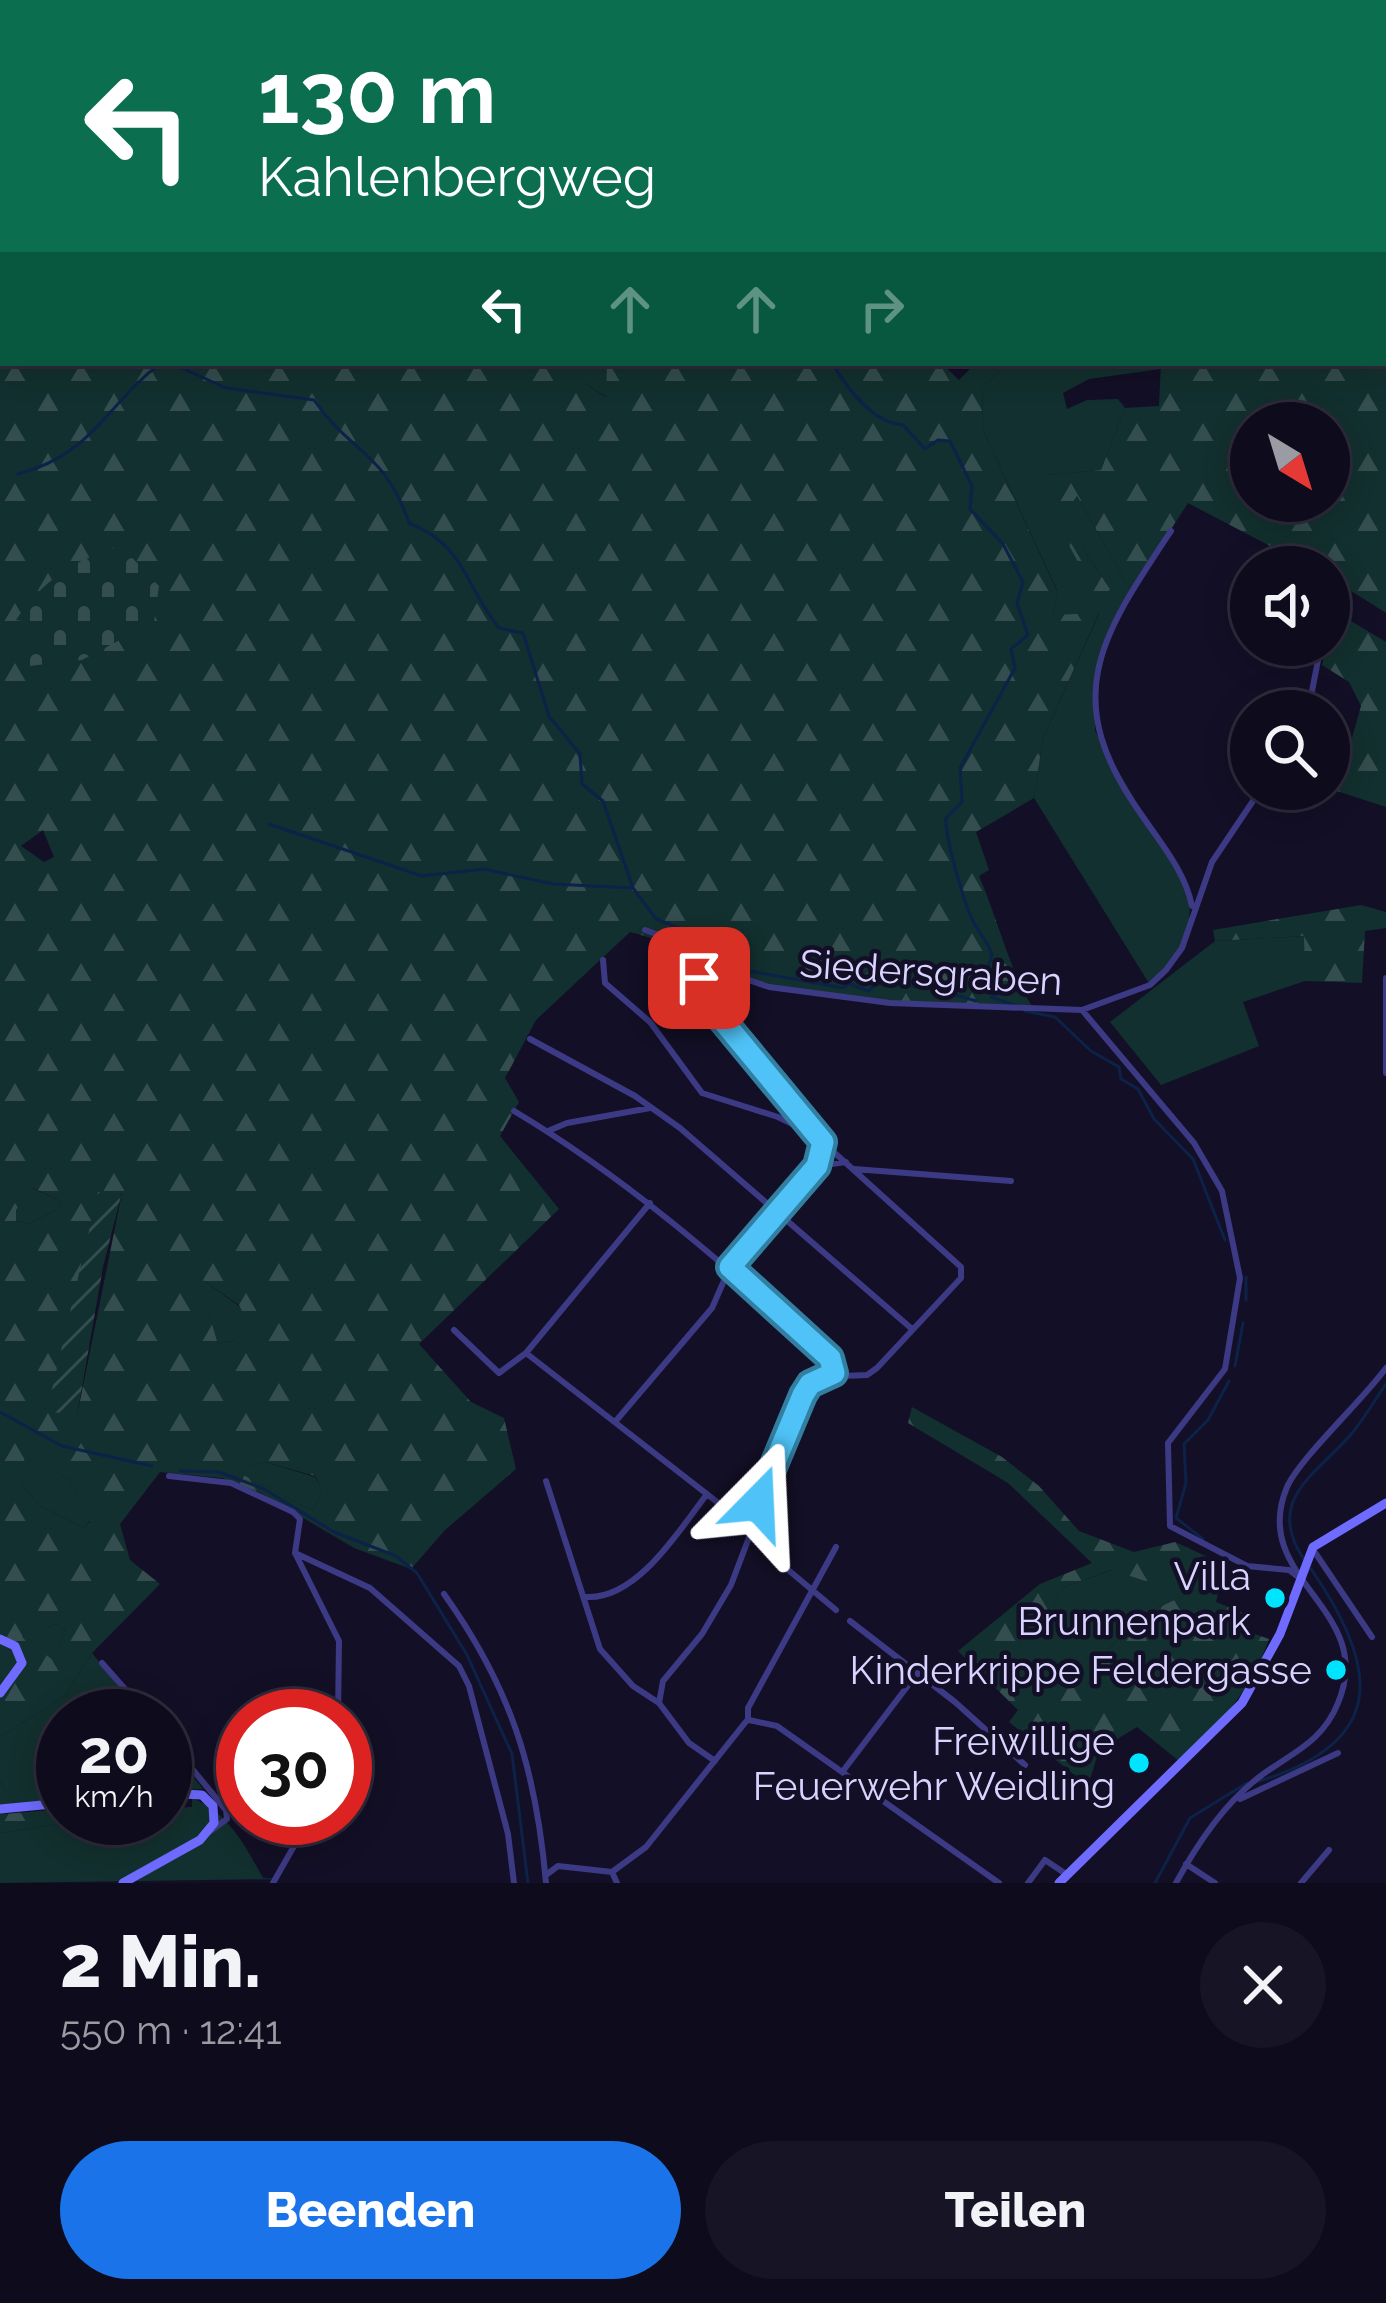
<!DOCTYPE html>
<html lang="de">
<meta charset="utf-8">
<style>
:root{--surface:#0e0b1c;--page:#171425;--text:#f1f3f6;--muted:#9b9ba3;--line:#2e2b3b;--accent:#1a73e8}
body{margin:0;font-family:Raleway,sans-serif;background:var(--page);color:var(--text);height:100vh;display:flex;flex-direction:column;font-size:45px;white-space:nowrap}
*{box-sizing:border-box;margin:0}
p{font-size:39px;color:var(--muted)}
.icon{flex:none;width:66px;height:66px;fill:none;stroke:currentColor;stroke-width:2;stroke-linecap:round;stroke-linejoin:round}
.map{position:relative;height:1883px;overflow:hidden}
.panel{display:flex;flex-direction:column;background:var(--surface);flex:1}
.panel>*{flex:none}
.guide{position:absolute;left:0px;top:0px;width:1386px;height:366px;box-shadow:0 6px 30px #0003,0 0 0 3px var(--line);background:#0b6e4f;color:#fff;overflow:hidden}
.needle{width:78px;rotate:142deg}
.tools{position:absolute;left:1230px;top:402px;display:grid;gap:24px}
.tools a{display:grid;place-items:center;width:120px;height:120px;border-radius:50%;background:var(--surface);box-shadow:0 6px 30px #0003,0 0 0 3px var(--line);font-size:60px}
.speed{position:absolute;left:36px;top:1689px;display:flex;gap:24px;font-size:60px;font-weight:700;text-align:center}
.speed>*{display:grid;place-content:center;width:156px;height:156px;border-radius:50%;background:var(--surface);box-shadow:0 6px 30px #0003,0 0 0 3px var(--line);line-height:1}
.speed small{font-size:30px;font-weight:400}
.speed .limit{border:18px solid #d22;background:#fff;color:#111}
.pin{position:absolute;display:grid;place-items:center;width:102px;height:102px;color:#fff;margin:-51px;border-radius:24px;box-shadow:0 6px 18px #0006}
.me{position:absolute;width:132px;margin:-66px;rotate:21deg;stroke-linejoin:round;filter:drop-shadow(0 0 9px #0008)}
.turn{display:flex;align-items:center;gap:42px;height:252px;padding:0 60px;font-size:54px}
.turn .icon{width:156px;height:156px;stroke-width:2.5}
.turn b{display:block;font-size:84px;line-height:102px}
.lanes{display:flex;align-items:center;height:114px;padding:0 60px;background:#0003;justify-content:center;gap:60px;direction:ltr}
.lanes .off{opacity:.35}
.round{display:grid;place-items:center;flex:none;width:126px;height:126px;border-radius:63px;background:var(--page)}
.overview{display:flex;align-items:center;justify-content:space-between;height:204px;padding:0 60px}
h1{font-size:72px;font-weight:800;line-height:90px}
.primary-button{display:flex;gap:24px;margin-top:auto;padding:24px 60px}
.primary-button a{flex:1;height:138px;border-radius:72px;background:var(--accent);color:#fff;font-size:48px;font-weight:800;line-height:138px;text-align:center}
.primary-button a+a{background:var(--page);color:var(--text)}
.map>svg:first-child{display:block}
.grass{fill:#12302f}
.forest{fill:url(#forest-firs);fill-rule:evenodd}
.cemetery{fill:url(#cemetery-stones)}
.garden{fill:url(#garden-furrows)}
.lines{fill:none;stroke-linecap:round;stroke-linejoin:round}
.stream{stroke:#0c2248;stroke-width:3}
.street{stroke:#3d3a85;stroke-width:6}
.secondary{stroke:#6f6bff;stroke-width:9}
.route-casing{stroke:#337fa1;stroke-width:30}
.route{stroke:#4fc3f7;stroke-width:21}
.poi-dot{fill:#00e5ff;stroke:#130f26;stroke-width:4.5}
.labels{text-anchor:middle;stroke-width:9;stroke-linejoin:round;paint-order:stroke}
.street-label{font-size:39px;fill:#d9d4ff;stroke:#130f26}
.poi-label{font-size:39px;fill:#d9d4ff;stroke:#130f26;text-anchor:end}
</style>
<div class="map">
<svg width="1386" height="1883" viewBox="0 0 1386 1883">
<defs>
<pattern id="forest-firs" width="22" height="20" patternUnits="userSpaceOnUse" patternTransform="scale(3)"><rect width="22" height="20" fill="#12302f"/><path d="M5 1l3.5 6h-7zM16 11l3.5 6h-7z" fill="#344d4e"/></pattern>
<pattern id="cemetery-stones" width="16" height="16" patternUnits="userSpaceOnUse" patternTransform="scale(3)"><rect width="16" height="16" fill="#12302f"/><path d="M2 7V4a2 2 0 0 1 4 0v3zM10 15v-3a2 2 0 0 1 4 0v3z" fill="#344d4e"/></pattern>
<pattern id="garden-furrows" width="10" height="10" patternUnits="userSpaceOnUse" patternTransform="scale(3)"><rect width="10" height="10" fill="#12302f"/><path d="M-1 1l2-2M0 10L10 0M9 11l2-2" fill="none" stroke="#344d4e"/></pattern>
</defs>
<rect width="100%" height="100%" fill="#130f26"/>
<path class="grass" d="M 584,363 L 607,363 L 607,397 L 584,383 Z
M 1009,363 L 1161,363 L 1161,369 L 1089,379 L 1063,393 L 1067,409 L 1087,400 L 1118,399 L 1125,408 L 1101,470 L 1047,475 L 1102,605 L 1110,589 L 1087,555 L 1071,503 L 1077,496 L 1131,591 L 1109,637 L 1095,698 L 1095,731 L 1190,894 L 1189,931 L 1182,948 L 1150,985 L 1034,798 L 1043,738 L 1099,614 L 1053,616 L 1057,590 L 982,428 L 983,386 Z
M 1305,936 L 1305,981 L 1243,1002 L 1259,1046 L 1161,1085 L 1110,1022 L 1215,941 Z
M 32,1188 L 61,1201 L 58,1209 L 29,1224 L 16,1221 L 16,1210 Z
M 197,1276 L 239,1306 L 248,1321 L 236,1340 L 218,1344 Z
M 24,1454 L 69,1480 L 91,1519 L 84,1528 L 39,1505 L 21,1483 Z
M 265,1462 L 315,1477 L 322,1490 L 313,1511 L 233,1470 Z
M 1181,1545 L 1189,1548 L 1215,1581 L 1138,1617 L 1099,1660 L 1073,1643 L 1092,1675 L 1086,1688 L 1060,1688 L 1039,1674 L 1024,1677 L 1015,1668 L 1020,1640 L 1043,1630 L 1062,1588 Z
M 55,1624 L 65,1630 L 53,1661 L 35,1652 L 22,1636 Z
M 92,1653 L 143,1716 L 63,1716 L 63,1799 L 14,1804 L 0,1781 L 0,1737 L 65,1696 Z
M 165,1742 L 203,1789 L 165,1791 Z
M 192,1798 C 228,1812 245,1845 263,1878 L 281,1879 L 0,1883 L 0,1833 L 98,1818 L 165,1818 L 165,1808 L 192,1807 Z"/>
<path class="forest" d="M 0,0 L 1386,0 L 1386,613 L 1329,577 L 1329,567 L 1310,567 L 1188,503 L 1131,591 L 1077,496 L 1072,503 L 1087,555 L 1110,589 L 1102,606 L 1039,490 L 1046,475 L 1101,470 L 1125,408 L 1159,406 L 1161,363 L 1383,363 L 1383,3 L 3,3 L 3,363 L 584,363 L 584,383 L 606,397 L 607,363 L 941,363 L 959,380 L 976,363 L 1009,363 L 983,386 L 982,428 L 1057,591 L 1053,615 L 1099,613 L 1043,738 L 1034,798 L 976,832 L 989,870 L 979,876 C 998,920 1008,965 1031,1005 C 946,1004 852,1008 769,986 C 720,973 679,944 630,932 L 536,1020 L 505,1078 L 519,1102 L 500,1136 L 559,1209 L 419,1344 L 471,1402 L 504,1418 L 516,1469 L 445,1530 L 411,1569 L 354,1548 L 261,1493 L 222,1478 L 160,1472 L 120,1524 L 130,1560 L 160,1584 L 92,1653 L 65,1696 L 0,1737 ZM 1251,423 L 1329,423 L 1329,501 L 1251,501 ZM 43,830 L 54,857 L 44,862 L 21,846 ZM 33,1188 L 61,1201 L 58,1209 L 29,1224 L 16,1221 L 16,1210 ZM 99,1192 L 122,1193 L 77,1416 ZM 198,1277 L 239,1305 L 247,1322 L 236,1340 L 218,1344 ZM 25,1455 L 69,1480 L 91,1520 L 84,1528 L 39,1505 L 21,1483 ZM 265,1462 L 315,1476 L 322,1490 L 313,1511 L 234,1470 ZM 55,1624 L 65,1630 L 53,1660 L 22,1637 Z
M 1336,612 L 1386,642 L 1386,807 L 1337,791 L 1361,706 L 1349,682 L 1322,665 Z
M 1361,905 L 1386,912 L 1386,928 L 1365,931 L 1362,983 L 1305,981 L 1304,936 L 1215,941 L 1213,930 Z
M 912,1407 L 1002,1457 L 1039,1486 L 1079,1531 L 1134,1552 L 1175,1542 L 1210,1558 L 1221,1582 L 1216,1602 L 1242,1612 L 1246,1631 L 1269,1639 C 1250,1692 1220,1724 1179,1761 L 1137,1727 L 1099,1750 L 1088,1786 L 1009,1722 L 1018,1710 L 958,1651 L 1040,1584 L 1092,1563 L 1008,1483 L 908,1423 ZM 1182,1546 L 1189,1548 L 1199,1577 L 1212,1573 L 1215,1581 L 1138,1617 L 1100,1659 L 1070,1641 L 1092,1675 L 1086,1688 L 1060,1688 L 1039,1674 L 1024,1677 L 1016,1668 L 1020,1640 L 1043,1631 L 1062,1588 L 1111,1570 L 1155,1584 L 1177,1565 Z
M 0,1781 L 14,1804 L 4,1814 L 63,1809 L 63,1818 L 98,1818 L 0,1833 Z"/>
<path class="cemetery" d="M 121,546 L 159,586 L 154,622 L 82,660 L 29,666 L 35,623 L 16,620 C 44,579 74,560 121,546 Z"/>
<path class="garden" d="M 98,1192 L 122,1192 L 103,1267 L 77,1416 L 47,1411 Z"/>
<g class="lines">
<path class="stream" d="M 567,0 L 569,3
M 1383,98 L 1386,100
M 0,183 L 3,186
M 0,329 L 3,328
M 171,363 L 226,388 L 314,400 C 351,454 384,450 409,523 C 466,546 463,583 499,628 L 523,633 L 549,716 L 580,754 L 582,784 L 603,801 L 633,888 L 656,919 L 702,937 L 727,961 L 744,970 L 843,988 L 850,984 L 868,991 L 878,983 L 932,988 L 976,1001
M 832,363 C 847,388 873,423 903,425 L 925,449 L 938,440 L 950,441 L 972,486 L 970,509 L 1003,544 L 1023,582 L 1017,603 L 1028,635 L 1011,649 L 1015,668 L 960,768 L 962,802 L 946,818 C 945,839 964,902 973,921 C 979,934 988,941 992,955 L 984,980 L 994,996
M 18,474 C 93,455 107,403 161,363
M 269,824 L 422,876 L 484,869 L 553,884 L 633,888
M 991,997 L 1017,1006
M 1025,1011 L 1055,1017 L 1091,1051 L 1119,1067 L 1121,1079 L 1138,1089 L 1154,1119 L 1193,1159 L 1225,1240
M 1246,1277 L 1246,1300
M 1235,1366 L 1243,1323
M 0,1412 L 62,1446 L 152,1466
M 180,1471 L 219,1472 L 264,1489 L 334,1532 L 396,1556 L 417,1573 L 467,1655 L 512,1754 L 528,1883
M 1203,1539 L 1176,1518 L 1186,1483 L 1184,1444 L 1208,1420 L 1229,1381
M 1305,1561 C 1262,1499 1319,1473 1353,1432 C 1365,1417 1375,1400 1386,1384
M 1256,1782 C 1386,1744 1382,1671 1311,1569
M 1155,1883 L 1190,1818 L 1247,1783"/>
<path class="street" d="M 1171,531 C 1099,639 1058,699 1143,817 C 1162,845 1185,872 1192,906
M 1329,612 L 1341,578
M 1301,711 L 1312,691 L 1321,645
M 645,930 L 675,941 L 708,966 L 769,987 L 890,1003 L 1082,1010 L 1150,985 L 1166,970 L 1182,948 L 1212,862 L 1261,789
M 603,960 L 605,983 L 650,1022 L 702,1093 L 778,1117 L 813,1134
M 708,966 L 699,978 L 699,992 L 816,1136 L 961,1267 L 961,1278 L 877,1368 L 867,1375 L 821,1377 L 803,1395 L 731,1585 L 702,1634 L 663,1681 L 659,1703 L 689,1743 L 715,1761
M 1386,978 L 1386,1073
M 1082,1010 L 1194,1143 L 1222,1191 L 1240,1278 L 1225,1369 L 1168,1443 L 1170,1526 L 1247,1566 L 1289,1570 L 1298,1577
M 530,1039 L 635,1096 L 680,1128 L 912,1329
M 514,1111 C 630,1180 729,1269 830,1358 L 834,1373
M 548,1131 L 567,1123 L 650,1108
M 817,1166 L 846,1162
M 854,1169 L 1011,1181
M 454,1330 L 499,1373 L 526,1353 L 753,1530 L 768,1553 L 836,1610
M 526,1353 L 650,1203
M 615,1422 L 712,1308 L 730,1267 L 817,1166 L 823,1144
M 169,1476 L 231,1483 L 293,1512 L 300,1519 L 295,1553 L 370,1588 L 459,1666 L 469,1686 L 508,1834 L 514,1883
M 546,1481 L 600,1649 L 633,1686 L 659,1703
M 1314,1551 L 1372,1637
M 295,1553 L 339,1641 L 338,1716
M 444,1594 C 511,1688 536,1769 546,1883
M 587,1597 C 637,1599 679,1531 707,1494
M 850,1621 L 955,1702 L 1025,1765
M 102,1663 L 149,1716
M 749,1720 L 777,1726 L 999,1883
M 165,1736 L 226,1810 L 227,1819 L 209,1832
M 843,1771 L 916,1675
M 1240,1799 L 1338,1753
M 1186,1864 L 1215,1883
M 612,1872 L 617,1883
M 546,1875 L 558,1866 L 612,1872 L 646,1847 L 748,1719 L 748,1708 L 836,1547
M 273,1883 L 310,1818
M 1028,1883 L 1045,1860 L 1066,1874
M 1176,1883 C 1196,1846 1220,1809 1253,1782 C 1285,1755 1321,1746 1338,1703 C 1378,1608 1248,1580 1287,1487 C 1300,1458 1362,1401 1386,1368
M 1301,1883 L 1329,1850"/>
<path class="secondary" d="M 0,1639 L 15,1646 L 22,1663 L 0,1693
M 0,1809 L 63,1803
M 123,1883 L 200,1840 L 214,1823 L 213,1806 L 202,1795 L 165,1793
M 1059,1883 L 1242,1703 L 1280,1634 L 1313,1547 L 1386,1503"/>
</g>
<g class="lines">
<defs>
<path id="route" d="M 699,978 L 699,992 L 823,1142 L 817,1166 L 730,1267 L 830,1358 L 834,1373 L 810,1384 L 803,1395 L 758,1503"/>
</defs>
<use href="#route" class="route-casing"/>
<use href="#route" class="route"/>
</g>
<g class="poi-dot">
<circle cx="1275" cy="1598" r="12"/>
<circle cx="1336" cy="1670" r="12"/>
<circle cx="1139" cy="1763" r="12"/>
</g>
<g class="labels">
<g class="street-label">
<text transform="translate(931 972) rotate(4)" y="14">Siedersgraben</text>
</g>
<g class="poi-label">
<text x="1251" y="1590">Villa<tspan x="1251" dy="45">Brunnenpark</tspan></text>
<text x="1312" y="1684">Kinderkrippe Feldergasse</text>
<text x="1115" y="1755">Freiwillige<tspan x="1115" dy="45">Feuerwehr Weidling</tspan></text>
</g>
</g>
</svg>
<div class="tools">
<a><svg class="needle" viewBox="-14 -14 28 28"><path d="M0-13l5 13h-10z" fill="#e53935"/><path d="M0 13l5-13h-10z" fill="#9b9ba3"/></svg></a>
<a><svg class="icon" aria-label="sound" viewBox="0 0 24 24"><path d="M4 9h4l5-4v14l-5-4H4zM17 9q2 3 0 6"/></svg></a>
<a><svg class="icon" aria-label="search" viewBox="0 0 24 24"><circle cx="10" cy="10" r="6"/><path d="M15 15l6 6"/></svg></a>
</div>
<div class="speed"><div>20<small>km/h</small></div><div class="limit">30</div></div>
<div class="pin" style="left:699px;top:978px;background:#d93025"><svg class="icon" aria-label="arrive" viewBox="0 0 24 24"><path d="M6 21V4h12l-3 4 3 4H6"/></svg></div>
<svg class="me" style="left:758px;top:1503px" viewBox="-20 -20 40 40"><path d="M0-17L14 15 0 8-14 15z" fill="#4fc3f7" stroke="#fff" stroke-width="4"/></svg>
<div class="guide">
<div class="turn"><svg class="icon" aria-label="left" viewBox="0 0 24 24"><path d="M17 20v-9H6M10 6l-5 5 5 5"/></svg><div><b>130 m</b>Kahlenbergweg</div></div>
<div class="lanes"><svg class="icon" aria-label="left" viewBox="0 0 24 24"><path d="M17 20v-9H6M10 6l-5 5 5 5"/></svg><svg class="icon off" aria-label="ahead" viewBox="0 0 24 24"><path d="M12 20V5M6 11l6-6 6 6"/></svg><svg class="icon off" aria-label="ahead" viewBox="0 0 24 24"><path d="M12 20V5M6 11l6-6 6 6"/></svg><svg class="icon off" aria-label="right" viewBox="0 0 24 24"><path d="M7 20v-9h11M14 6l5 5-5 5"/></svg></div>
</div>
</div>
<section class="panel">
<div class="overview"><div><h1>2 Min.</h1><p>550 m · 12:41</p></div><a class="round"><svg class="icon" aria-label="close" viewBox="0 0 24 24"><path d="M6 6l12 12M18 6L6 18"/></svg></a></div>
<div class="primary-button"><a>Beenden</a><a>Teilen</a></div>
</section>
